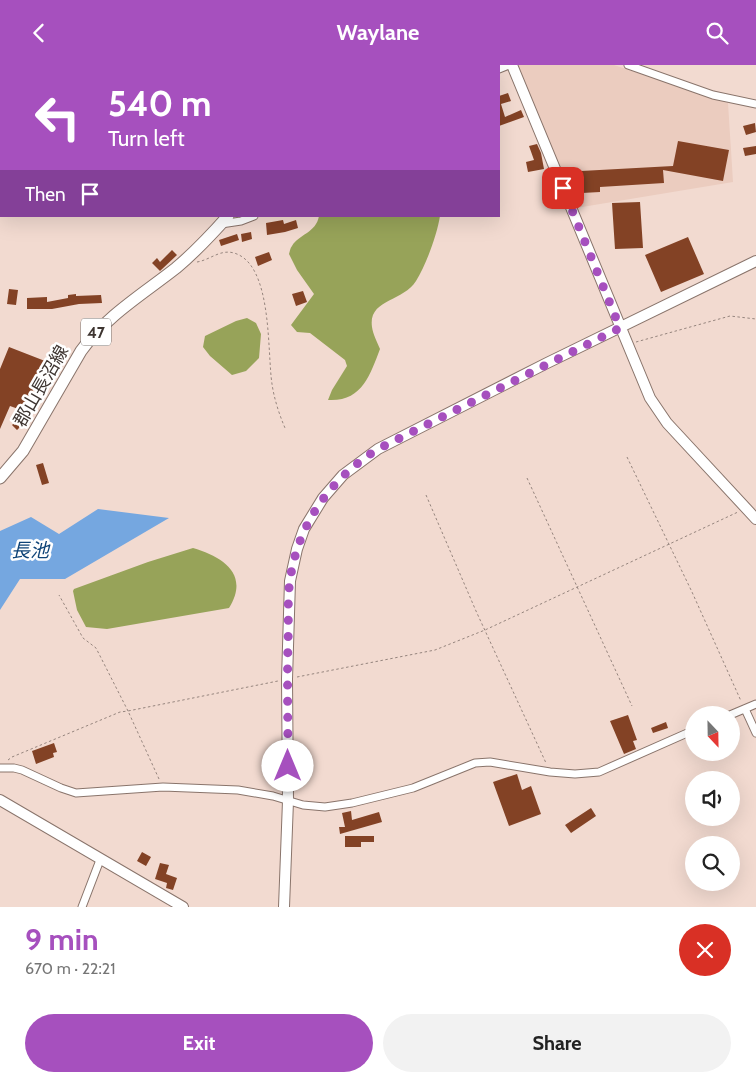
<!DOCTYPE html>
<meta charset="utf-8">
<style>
:root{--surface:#fff;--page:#f2f2f2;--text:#222;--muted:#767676;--accent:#a650be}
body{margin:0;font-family:Cabin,"Noto Sans JP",sans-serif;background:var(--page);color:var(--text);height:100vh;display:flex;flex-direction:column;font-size:19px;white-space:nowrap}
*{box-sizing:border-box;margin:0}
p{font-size:16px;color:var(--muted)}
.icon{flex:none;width:28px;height:28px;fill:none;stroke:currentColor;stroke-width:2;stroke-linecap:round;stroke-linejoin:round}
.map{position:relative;height:842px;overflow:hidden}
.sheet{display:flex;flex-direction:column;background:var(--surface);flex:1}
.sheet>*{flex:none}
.top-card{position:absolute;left:0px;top:0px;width:500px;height:152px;box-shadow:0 5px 20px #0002;background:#a650be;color:#fff;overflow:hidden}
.needle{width:32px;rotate:158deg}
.buttons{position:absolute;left:685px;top:641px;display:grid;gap:10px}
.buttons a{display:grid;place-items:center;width:55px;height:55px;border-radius:50%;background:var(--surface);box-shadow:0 5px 20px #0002;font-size:25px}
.pin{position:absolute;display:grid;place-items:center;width:42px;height:42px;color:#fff;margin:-21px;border-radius:10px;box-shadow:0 2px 8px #0006}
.me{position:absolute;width:55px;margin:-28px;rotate:0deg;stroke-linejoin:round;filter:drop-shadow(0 0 4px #0008)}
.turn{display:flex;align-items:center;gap:18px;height:105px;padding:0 25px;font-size:22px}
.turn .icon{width:65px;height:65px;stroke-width:2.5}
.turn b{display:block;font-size:35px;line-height:42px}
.then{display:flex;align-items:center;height:48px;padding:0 25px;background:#0003;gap:10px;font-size:19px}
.round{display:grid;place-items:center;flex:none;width:52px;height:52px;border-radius:26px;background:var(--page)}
.headline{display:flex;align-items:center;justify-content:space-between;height:85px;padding:0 25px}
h1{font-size:30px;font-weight:700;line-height:38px;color:var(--accent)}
.primary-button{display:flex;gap:10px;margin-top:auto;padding:10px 25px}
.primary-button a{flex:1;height:58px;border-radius:30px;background:var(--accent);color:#fff;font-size:20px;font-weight:700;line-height:58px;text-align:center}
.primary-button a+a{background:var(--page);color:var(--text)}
header{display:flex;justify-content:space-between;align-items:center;height:65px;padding:0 25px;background:var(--accent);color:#fff;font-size:22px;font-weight:700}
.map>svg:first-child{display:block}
.built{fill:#ebccbf}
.forest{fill:#97a359}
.water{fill:#75a7e0}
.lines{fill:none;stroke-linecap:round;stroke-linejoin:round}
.river{stroke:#75a7e0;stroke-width:14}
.building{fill:#834225}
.street-casing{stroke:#89746b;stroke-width:9}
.secondary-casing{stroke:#89746b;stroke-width:12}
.primary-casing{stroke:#89746b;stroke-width:13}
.path{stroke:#96857e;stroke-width:1;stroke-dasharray:2.5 2.5;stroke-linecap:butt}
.street{stroke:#fff;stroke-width:7}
.secondary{stroke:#fff;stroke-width:10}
.primary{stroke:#fff;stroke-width:11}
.route{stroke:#a650be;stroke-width:9;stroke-dasharray:0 16.2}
.labels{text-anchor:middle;stroke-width:5;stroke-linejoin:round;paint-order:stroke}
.shield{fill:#fff;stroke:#78726f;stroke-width:1}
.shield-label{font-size:16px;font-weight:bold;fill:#3e3531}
.street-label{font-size:18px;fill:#3e3531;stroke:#fff}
.water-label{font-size:19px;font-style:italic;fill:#0f4478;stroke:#fff}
</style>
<header><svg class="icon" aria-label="back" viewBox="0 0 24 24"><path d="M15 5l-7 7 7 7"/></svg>Waylane<svg class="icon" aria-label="search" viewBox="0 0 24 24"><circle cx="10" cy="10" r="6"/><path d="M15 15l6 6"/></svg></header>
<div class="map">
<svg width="756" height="842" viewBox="0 0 756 842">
<rect width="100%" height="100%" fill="#f2dad0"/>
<path class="built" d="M 519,0 L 614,0 L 728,38 L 733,117 L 576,143 L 518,2 Z"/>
<path class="forest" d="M 319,151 L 440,151 C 437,170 426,200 416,216 C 403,237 368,234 372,262 C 373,269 377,277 380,284 C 370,310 362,337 328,335 L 332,325 L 347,301 L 345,295 L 310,268 L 297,267 L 291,260 L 314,229 L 297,205 L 289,189 C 290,186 290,183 292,181 C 299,169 316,168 319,151 Z
M 247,253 L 256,258 L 261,269 L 259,293 L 246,306 L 232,310 L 210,291 L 203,282 L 205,271 L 236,256 Z
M 193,483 C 223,492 250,509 229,543 L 107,564 L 86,562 L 77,545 L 73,526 L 74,524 L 148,497 Z"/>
<path class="water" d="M 98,444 L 169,453 L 65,514 L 20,514 L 0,545 L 0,466 L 31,452 L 59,469 Z"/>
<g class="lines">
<path class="river" d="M 267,1 L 267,0
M 0,74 L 1,74"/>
</g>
<path class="building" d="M 508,28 L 511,36 L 501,39 L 505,52 L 521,45 L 524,52 L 499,61 L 499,31 Z
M 755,58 L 756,67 L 746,70 L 743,61 Z
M 678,76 L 729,85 L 723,116 L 663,105 L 664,118 L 600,122 L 600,127 L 582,128 L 581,106 L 673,101 Z
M 537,79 L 541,88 L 544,104 L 528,107 L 526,97 L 534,95 L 529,81 Z
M 756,81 L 756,89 L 745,91 L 743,83 Z
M 640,137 L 643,183 L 615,184 L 612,138 Z
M 283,155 L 284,159 L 296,155 L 298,163 L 285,167 L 267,170 L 266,158 Z
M 251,167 L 252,174 L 242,177 L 241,169 Z
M 237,169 L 239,175 L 221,181 L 219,175 Z
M 688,172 L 704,209 L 661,227 L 645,190 Z
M 172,185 L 177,190 L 160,206 L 152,198 L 157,193 L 160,197 Z
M 269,187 L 272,195 L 258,201 L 255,192 Z
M 9,224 L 18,225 L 16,240 L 7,239 Z
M 303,226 L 307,237 L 296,241 L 292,229 Z
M 76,229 L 76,231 L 101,230 L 102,238 L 79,239 L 52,244 L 27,244 L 27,233 L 47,232 L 47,237 L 68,233 L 68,230 Z
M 9,282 L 45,296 L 24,346 L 10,341 L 0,364 L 0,304 Z
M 22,350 L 27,355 L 17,365 L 12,360 Z
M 43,398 L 49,418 L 42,420 L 36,400 Z
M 628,650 L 637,675 L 633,676 L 636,684 L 624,689 L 610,656 Z
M 666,657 L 668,663 L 653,668 L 651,663 Z
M 54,678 L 57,687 L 53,688 L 54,692 L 36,699 L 32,686 Z
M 517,709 L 522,725 L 531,721 L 541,749 L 509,761 L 493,717 Z
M 591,743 L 596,751 L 571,768 L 565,760 Z
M 351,746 L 352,755 L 379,747 L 382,757 L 340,769 L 339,762 L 345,762 L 342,748 Z
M 345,771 L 374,771 L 374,777 L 361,777 L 361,782 L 345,782 Z
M 142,787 L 151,792 L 146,801 L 137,796 Z
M 160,798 L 169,800 L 166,809 L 177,813 L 173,825 L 166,823 L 167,818 L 155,814 Z"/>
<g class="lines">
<defs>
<path id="street" d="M 628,0 L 713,30 L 756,39
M 249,1 L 250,0
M 499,4 L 509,0
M 0,39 L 1,40
M 221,159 L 241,156 L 254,151
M 745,644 L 756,668
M 730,650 L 756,639
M 0,703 L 14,703 L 22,705 L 61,723 L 76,728 L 163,722 L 238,725 L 273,731 L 303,740 L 325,742 L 352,738 L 413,723 L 475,698 L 490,697 L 550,707 L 575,709 L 599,707 L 694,665
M 82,842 L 100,795"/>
<path id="secondary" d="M 512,0 L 650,333 L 667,358 L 756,454
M 0,735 L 183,842
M 284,842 L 288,736 L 287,614 L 290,516 L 297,484 L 304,464 L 323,433 L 343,410 L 378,384 L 547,298 L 756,196"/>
<path id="primary" d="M 322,1 L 323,0
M 0,413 L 23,386 L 81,286 C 106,251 143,229 176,203 C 194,188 212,169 228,151"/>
</defs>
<use href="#street" class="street-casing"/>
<use href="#secondary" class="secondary-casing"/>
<use href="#primary" class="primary-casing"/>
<path class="path" d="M 197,197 C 210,195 220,184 234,188 C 273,199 267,287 272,319 C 274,333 279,349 285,363
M 636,277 L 730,251 L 756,254
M 627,392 L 692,527 L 741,636
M 527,413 L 632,641
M 426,430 L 476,546 L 546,698
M 297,612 L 435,585 L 485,565 L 738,447
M 8,695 L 12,692 L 120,647 L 128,646 L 96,583 L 83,573 L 59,530
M 159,714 L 128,646 L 278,616"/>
<use href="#street" class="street"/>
<use href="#secondary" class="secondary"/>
<use href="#primary" class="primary"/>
</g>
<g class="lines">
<path class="route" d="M 288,701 C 288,659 287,618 288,576 C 289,556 287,535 290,515 C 298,459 330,414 378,384 L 620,263 L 563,123"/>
</g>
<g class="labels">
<rect class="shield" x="81" y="253.5" width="30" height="27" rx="4"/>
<g class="shield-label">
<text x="96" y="273">47</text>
</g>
<g class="street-label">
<text transform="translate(41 321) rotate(-60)" y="6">郡山長沼線</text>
</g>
<g class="water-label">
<text x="30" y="492">長池</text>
</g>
</g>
</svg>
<div class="buttons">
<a><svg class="needle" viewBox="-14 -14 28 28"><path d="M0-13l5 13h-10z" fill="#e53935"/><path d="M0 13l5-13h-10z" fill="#767676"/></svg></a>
<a><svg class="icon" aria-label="sound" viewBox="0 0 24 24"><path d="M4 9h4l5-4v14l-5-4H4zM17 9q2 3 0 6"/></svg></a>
<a><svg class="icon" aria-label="search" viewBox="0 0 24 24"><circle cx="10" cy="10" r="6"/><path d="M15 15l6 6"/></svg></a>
</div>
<div class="pin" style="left:563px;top:123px;background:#d93025"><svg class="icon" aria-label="arrive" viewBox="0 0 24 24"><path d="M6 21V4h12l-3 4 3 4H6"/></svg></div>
<svg class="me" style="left:288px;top:701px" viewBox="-20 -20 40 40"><circle r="19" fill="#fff"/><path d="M0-13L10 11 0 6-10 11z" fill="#a650be"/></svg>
<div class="top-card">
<div class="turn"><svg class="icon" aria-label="left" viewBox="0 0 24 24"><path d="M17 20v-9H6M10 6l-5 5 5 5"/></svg><div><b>540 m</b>Turn left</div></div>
<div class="then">Then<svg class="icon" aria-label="arrive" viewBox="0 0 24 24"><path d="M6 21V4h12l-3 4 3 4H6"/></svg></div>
</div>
</div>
<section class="sheet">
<div class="headline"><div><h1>9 min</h1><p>670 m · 22:21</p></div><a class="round" style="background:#d93025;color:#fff"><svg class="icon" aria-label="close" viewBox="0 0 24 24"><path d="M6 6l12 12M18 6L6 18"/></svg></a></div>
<div class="primary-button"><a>Exit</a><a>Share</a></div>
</section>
